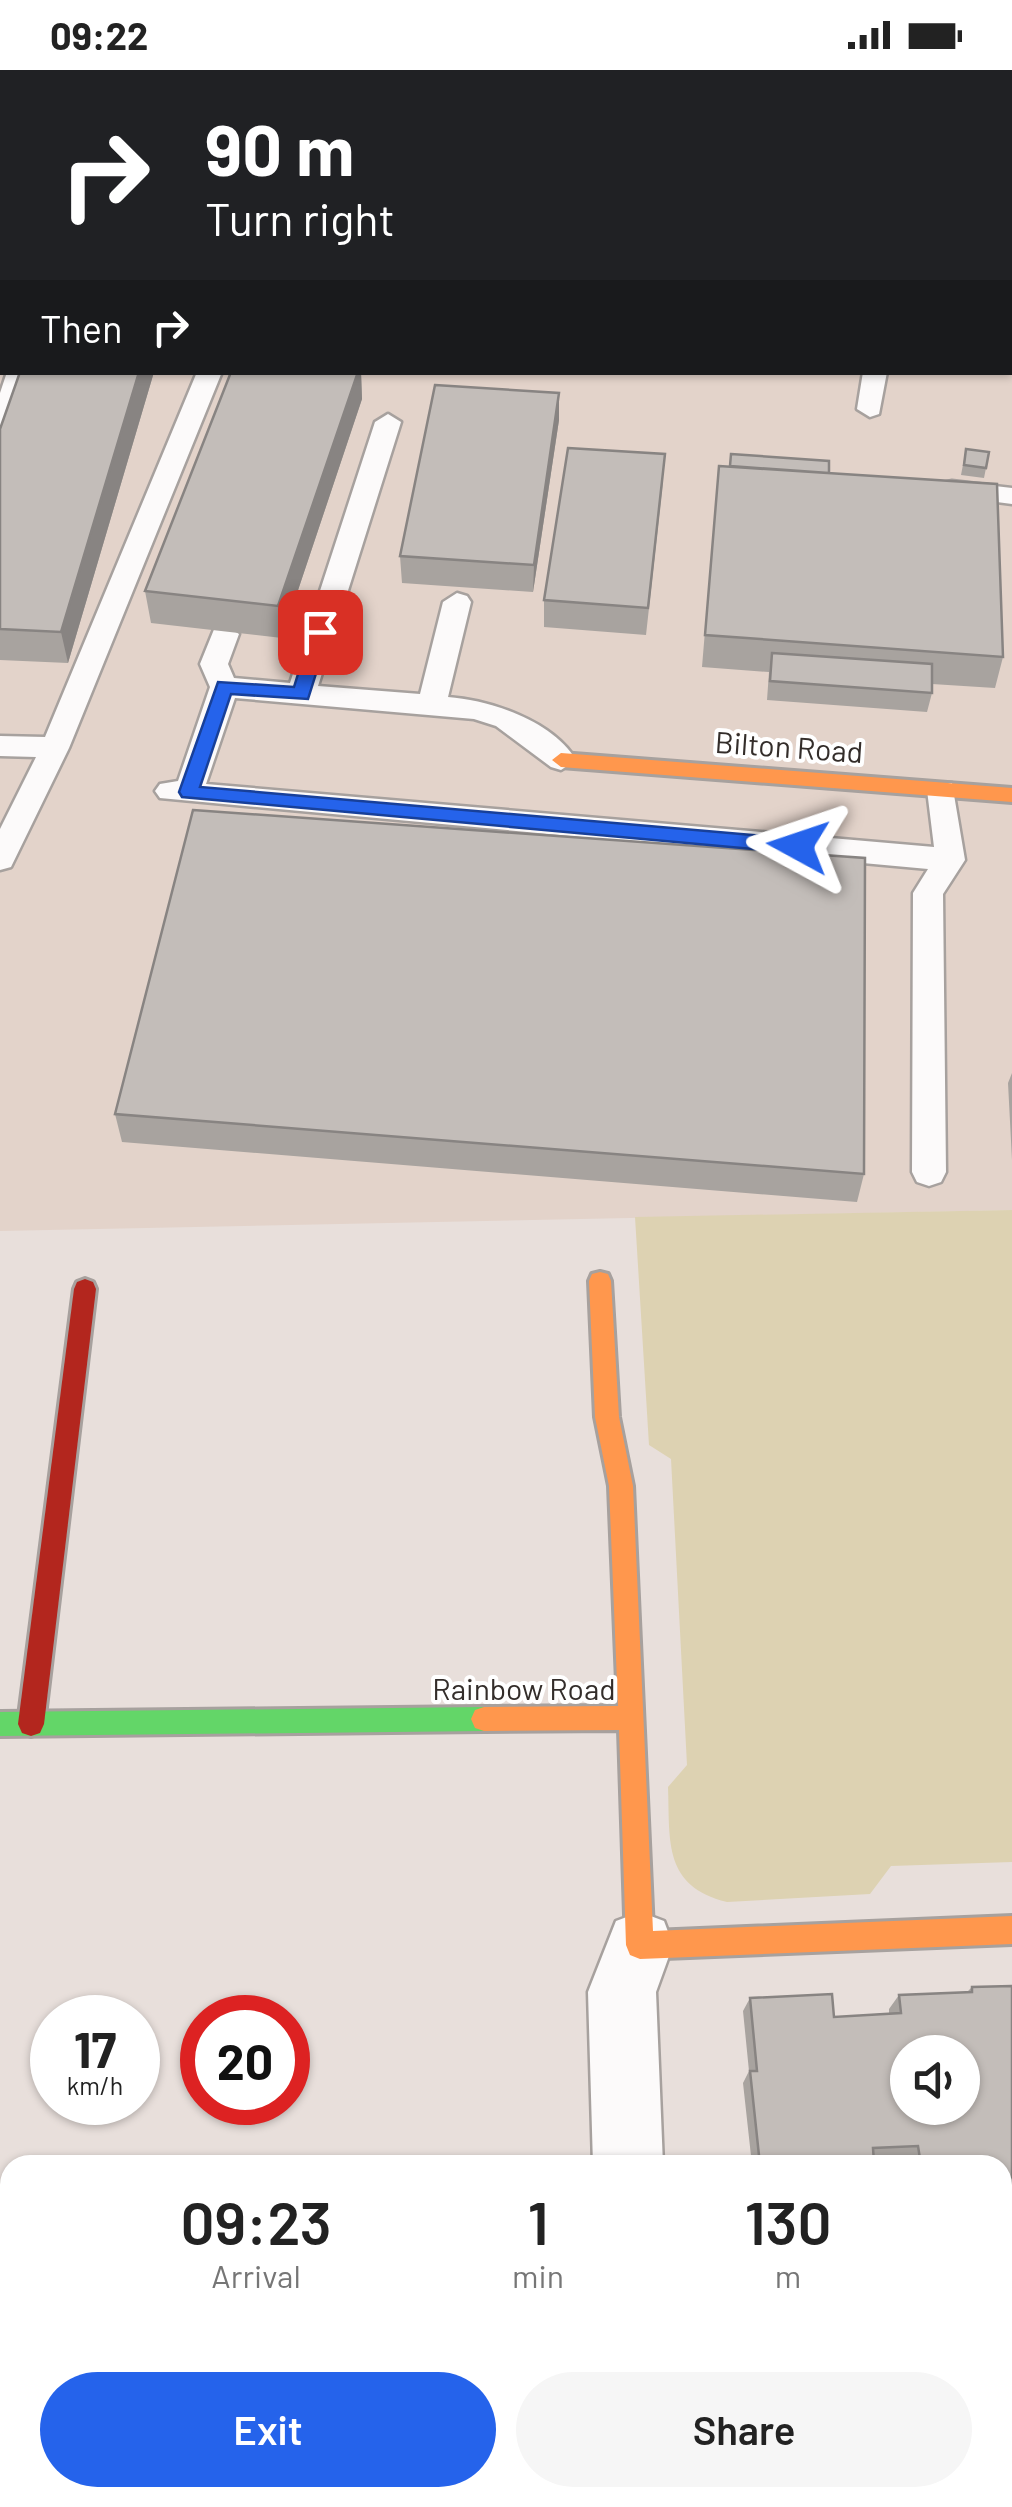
<!DOCTYPE html>
<style>
:root{--surface:#fff;--page:#f6f6f6;--text:#222;--muted:#767676;--accent:#2563eb}
body{margin:0;font-family:Barlow,sans-serif;background:var(--page);color:var(--text);height:100vh;display:flex;flex-direction:column;font-size:38px;white-space:nowrap}
*{box-sizing:border-box;margin:0}
p{font-size:32px;color:var(--muted)}
.icon{flex:none;width:55px;height:55px;fill:none;stroke:currentColor;stroke-width:2;stroke-linecap:round;stroke-linejoin:round}
.map{position:relative;flex:1;overflow:hidden}
.details{position:absolute;left:0px;top:2085px;width:1012px;height:352px;display:flex;flex-direction:column;background:var(--surface);border-radius:30px 30px 0 0;box-shadow:0 2px 8px #0004}
.details>*{flex:none}
.hud{position:absolute;left:0px;top:0px;width:1012px;height:305px;box-shadow:0 2px 8px #0004;background:#202124;color:#fff;overflow:hidden}
.buttons{position:absolute;left:890px;top:1965px;display:grid;gap:20px}
.buttons a{display:grid;place-items:center;width:90px;height:90px;border-radius:50%;background:var(--surface);box-shadow:0 2px 8px #0004;font-size:50px}
.speed{position:absolute;left:30px;top:1925px;display:flex;gap:20px;font-size:50px;font-weight:700;text-align:center}
.speed>*{display:grid;place-content:center;width:130px;height:130px;border-radius:50%;background:var(--surface);box-shadow:0 2px 8px #0004;line-height:1}
.speed small{font-size:25px;font-weight:400}
.speed .limit{border:15px solid #d22;background:#fff;color:#111}
.pin{position:absolute;display:grid;place-items:center;width:85px;height:85px;color:#fff;margin:-42px;border-radius:20px;box-shadow:0 5px 15px #0006}
.me{position:absolute;width:110px;margin:-55px;rotate:275deg;stroke-linejoin:round;filter:drop-shadow(0 0 8px #0008)}
.turn{display:flex;align-items:center;gap:35px;height:210px;padding:0 40px;font-size:45px}
.turn .icon{width:130px;height:130px;stroke-width:2.5}
.turn b{display:block;font-size:70px;line-height:85px}
.then{display:flex;align-items:center;height:95px;padding:0 40px;background:#0003;gap:20px;font-size:38px}
.eta{display:flex;justify-content:space-evenly;align-items:center;height:170px;text-align:center}
.eta b{font-size:60px;font-weight:600;line-height:70px}
.action{display:flex;gap:20px;margin-top:auto;padding:20px 40px}
.action a{flex:1;height:115px;border-radius:60px;background:var(--accent);color:#fff;font-size:40px;font-weight:600;line-height:115px;text-align:center}
.action a+a{background:var(--page);color:var(--text)}
.status{display:flex;justify-content:space-between;align-items:center;height:70px;padding:0 50px;background:var(--surface);direction:ltr}
.status svg{height:28px;fill:currentColor}
.map>svg:first-child{display:block}
.built{fill:#e3d3ca;fill-rule:evenodd}
.green{fill:#ddd2b2}
.lines{fill:none;stroke-linecap:round;stroke-linejoin:round}
.lane-casing{stroke:#a7a19e;stroke-width:5}
.street-casing{stroke:#a7a19e;stroke-width:5}
.fast-casing{stroke:#a7a19e;stroke-width:6}
.slow-casing{stroke:#a7a19e;stroke-width:6}
.jam-casing{stroke:#a7a19e;stroke-width:6}
.lane{fill:#fcfafa;fill-rule:evenodd}
.street{fill:#fcfafa;fill-rule:evenodd}
.fast{fill:#63d668;fill-rule:evenodd}
.slow{fill:#ff974d;fill-rule:evenodd}
.jam{fill:#b3261e;fill-rule:evenodd}
.wall{fill:#a8a39f}
.shaded-wall{fill:#888482}
.building{fill:#c3bdb9;stroke:#888482;stroke-width:2.5;fill-rule:evenodd}
.route{fill:#2563eb;stroke:#184099;stroke-width:2.5}
.labels{text-anchor:middle;stroke-width:8;stroke-linejoin:round;paint-order:stroke}
.street-label{font-size:30px;fill:#332d2a;stroke:#fff}
</style>
<div class="status"><b>09:22</b><svg viewBox="0 0 49 12"><path d="M0 12V9h3v3zM5 12V6h3v6zM10 12V3h3v9zM15 12V0h3v12zM26 1h20v11H26zM47 4h2v5h-2z"/></svg></div>
<div class="map">
<svg width="1012" height="2437" viewBox="0 0 1012 2437">
<rect width="100%" height="100%" fill="#e8dfdb"/>
<path class="built" d="M 0,0 L 1012,0 L 1012,1140 L 0,1161 ZM 2,2 L 1010,2 L 1010,302 L 2,302 Z
M 1012,2390 L 1012,2437 L 657,2437 L 729,2428 L 1002,2428 L 1003,2391 Z"/>
<path class="green" d="M 1012,1140 L 1012,1792 L 891,1796 L 870,1824 L 727,1832 C 663,1816 670,1772 668,1717 L 687,1695 L 671,1389 L 649,1375 L 635,1147 Z"/>
<g class="lines">
<defs>
<path id="lane" d="M 906,0 L 928,0 L 928,2 L 907,2 Z
M 7,302 L 32,302 L 13,357 L 0,365 L 0,323 Z
M 197,302 L 222,302 L 69,678 L 11,797 L 0,800 L 0,759 L 36,687 L 0,686 L 0,666 L 45,667 Z
M 863,302 L 887,302 L 879,344 L 870,347 L 857,339 Z
M 388,344 L 401,352 L 318,616 L 420,624 L 443,532 L 457,523 L 467,526 L 471,532 L 448,627 C 490,630 553,651 576,690 L 561,700 L 551,697 L 496,656 L 474,649 L 235,628 L 206,714 L 934,777 L 927,720 L 932,713 L 952,713 L 965,790 L 943,824 L 946,1102 L 941,1112 L 929,1116 L 917,1112 L 912,1102 L 913,823 L 928,799 L 160,728 L 155,721 L 160,714 L 178,711 L 210,617 L 200,594 L 215,557 L 225,555 L 239,564 L 228,594 L 234,608 L 290,613 L 375,352 Z
M 952,411 L 1012,418 L 1012,434 L 943,425 L 939,419 L 943,413 Z"/>
<path id="street" d="M 312,0 L 346,0 L 348,2 L 314,2 Z
M 0,25 L 2,25 L 2,45 L 0,45 Z
M 640,1842 L 664,1851 L 673,1875 L 656,1922 L 663,2095 L 593,2095 L 588,1922 L 616,1851 Z
M 1002,2208 L 1012,2208 L 1012,2282 L 1002,2282 Z
M 21,2428 L 98,2428 L 94,2437 L 17,2437 Z"/>
<path id="fast" d="M 1010,5 L 1012,5 L 1012,13 L 1010,13 Z
M 484,1637 L 493,1640 L 497,1649 L 493,1658 L 484,1661 L 0,1666 L 0,1642 Z"/>
<path id="slow" d="M 939,0 L 969,0 L 971,2 L 941,2 Z
M 561,683 L 1012,718 L 1012,732 L 561,697 L 552,690 Z
M 600,1202 L 608,1204 L 611,1211 L 619,1347 L 633,1416 L 653,1861 L 1012,1846 L 1012,1874 L 640,1889 L 630,1885 L 626,1875 L 619,1660 L 484,1661 L 475,1658 L 471,1649 L 475,1640 L 484,1637 L 618,1636 L 609,1416 L 595,1347 L 589,1211 L 592,1204 Z"/>
<path id="jam" d="M 85,1209 L 93,1212 L 96,1219 L 44,1654 L 40,1663 L 31,1666 L 22,1663 L 18,1654 L 74,1219 L 77,1212 Z"/>
</defs>
<use href="#lane" class="lane-casing"/>
<use href="#street" class="street-casing"/>
<use href="#fast" class="fast-casing"/>
<use href="#slow" class="slow-casing"/>
<use href="#jam" class="jam-casing"/>
<use href="#lane" class="lane"/>
<use href="#street" class="street"/>
<use href="#fast" class="fast"/>
<use href="#slow" class="slow"/>
<use href="#jam" class="jam"/>
</g>
<path class="wall" d="M 0,0 L 172,0 L 171,2 L 2,2 L 2,12 L 0,12 Z
M 0,38 L 2,39 L 2,151 L 0,151 Z
M 20,302 L 154,302 L 68,593 L 0,590 L 0,359 Z
M 231,302 L 361,302 L 362,329 L 282,568 L 151,553 L 145,521 Z
M 559,323 L 559,350 L 533,522 L 402,513 L 400,486 Z
M 966,379 L 986,398 L 984,408 L 961,405 Z
M 730,396 L 829,403 L 1003,587 L 995,618 L 932,614 L 932,623 L 927,642 L 767,630 L 769,602 L 702,597 L 716,428 Z
M 663,411 L 646,565 L 544,557 L 544,530 Z
M 1012,1003 L 1012,1090 L 1008,1013 Z
M 115,1044 L 864,1104 L 857,1132 L 122,1072 Z
M 1012,1916 L 1012,2117 L 1002,2117 L 1002,2095 L 908,2095 L 907,2085 L 873,2087 L 874,2093 L 872,2095 L 752,2095 L 743,2013 L 749,2001 L 743,1941 L 750,1928 L 834,1947 L 889,1943 L 889,1939 L 899,1925 L 967,1922 L 972,1917 Z"/>
<path class="shaded-wall" d="M 2,185 L 2,236 L 0,242 L 0,191 Z
M 139,302 L 154,302 L 68,593 L 61,562 Z
M 358,302 L 361,302 L 362,329 L 282,568 L 278,536 Z
M 559,323 L 559,350 L 533,522 L 534,495 Z"/>
<path class="building" d="M 0,38 L 2,39 L 2,58 L 0,58 Z
M 0,76 L 2,76 L 2,96 L 0,96 Z
M 0,111 L 2,111 L 2,131 L 0,131 Z
M 0,157 L 2,157 L 2,179 L 0,179 Z
M 1010,192 L 1012,192 L 1010,222 Z
M 20,302 L 139,302 L 61,562 L 0,559 L 0,359 Z
M 231,302 L 358,302 L 278,536 L 145,521 Z
M 435,315 L 559,323 L 534,495 L 400,486 Z
M 568,378 L 665,384 L 648,538 L 544,530 Z
M 966,379 L 989,382 L 986,398 L 964,395 Z
M 731,384 L 829,391 L 829,403 L 730,396 Z
M 719,396 L 997,414 L 1003,587 L 705,565 Z
M 772,583 L 932,594 L 932,623 L 770,611 Z
M 193,740 L 865,788 L 864,1104 L 115,1044 Z
M 1012,1916 L 1012,2108 L 1002,2109 L 1002,2095 L 921,2095 L 918,2076 L 873,2078 L 874,2093 L 851,2095 L 760,2095 L 750,2001 L 757,2001 L 750,1928 L 832,1924 L 834,1947 L 901,1943 L 899,1925 L 972,1922 L 972,1917 ZM 908,1982 L 962,1982 L 962,2038 L 908,2038 Z"/>
<path class="route" d="M 320,556 L 329,562 L 308,629 L 231,624 L 200,717 L 798,769 L 807,776 L 798,783 L 182,727 L 179,722 L 218,612 L 294,617 L 311,562 Z"/>
<g class="labels">
<g class="street-label">
<text transform="translate(789 678) rotate(4)" y="10">Bilton Road</text>
<text x="524" y="1630">Rainbow Road</text>
</g>
</g>
</svg>
<div class="buttons">
<a><svg class="icon" aria-label="sound" viewBox="0 0 24 24"><path d="M4 9h4l5-4v14l-5-4H4zM17 9q2 3 0 6"/></svg></a>
</div>
<div class="speed"><div>17<small>km/h</small></div><div class="limit">20</div></div>
<div class="pin" style="left:320px;top:562px;background:#d93025"><svg class="icon" aria-label="arrive" viewBox="0 0 24 24"><path d="M6 21V4h12l-3 4 3 4H6"/></svg></div>
<svg class="me" style="left:798px;top:776px" viewBox="-20 -20 40 40"><path d="M0-17L14 15 0 8-14 15z" fill="#2563eb" stroke="#fff" stroke-width="4"/></svg>
<div class="hud">
<div class="turn"><svg class="icon" aria-label="right" viewBox="0 0 24 24"><path d="M7 20v-9h11M14 6l5 5-5 5"/></svg><div><b>90 m</b>Turn right</div></div>
<div class="then">Then<svg class="icon" aria-label="right" viewBox="0 0 24 24"><path d="M7 20v-9h11M14 6l5 5-5 5"/></svg></div>
</div>
<section class="details">
<div class="eta">
<div><b>09:23</b><p>Arrival</p></div>
<div><b>1</b><p>min</p></div>
<div><b>130</b><p>m</p></div>
</div>
<div class="action"><a>Exit</a><a>Share</a></div>
</section>
</div>
